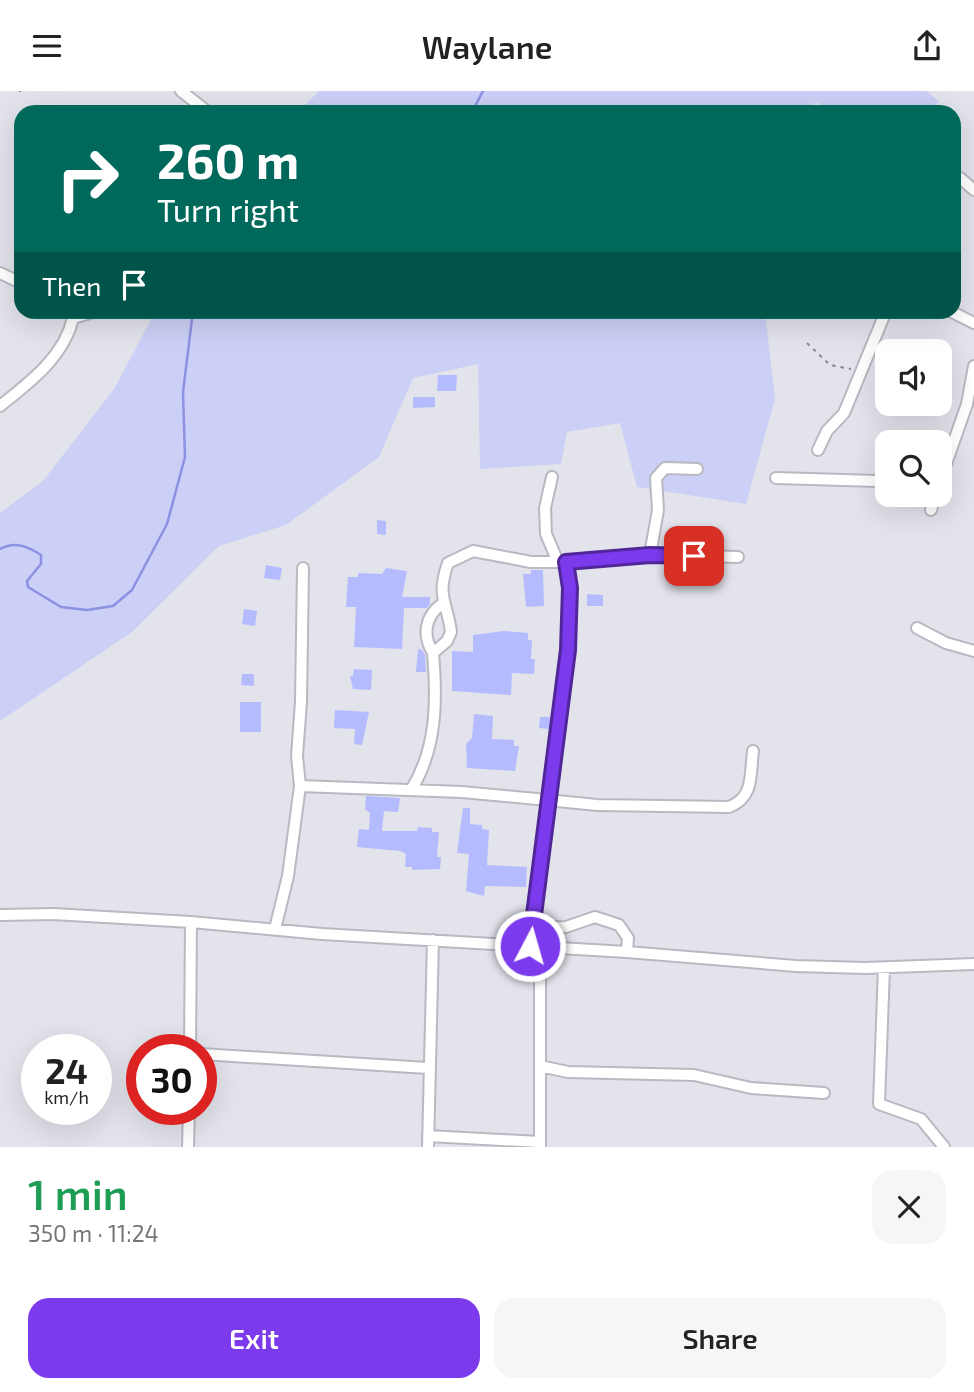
<!DOCTYPE html>
<meta charset="utf-8">
<style>
:root{--surface:#fff;--page:#f6f6f6;--text:#222;--muted:#767676;--accent:#7c3aed}
body{margin:0;font-family:"Exo 2",sans-serif;background:var(--page);color:var(--text);height:100vh;display:flex;flex-direction:column;font-size:26px;white-space:nowrap}
*{box-sizing:border-box;margin:0}
p{font-size:23px;color:var(--muted)}
.icon{flex:none;width:38px;height:38px;fill:none;stroke:currentColor;stroke-width:2;stroke-linecap:round;stroke-linejoin:round}
.map{position:relative;height:1056px;overflow:hidden}
.side{display:flex;flex-direction:column;background:var(--surface);flex:1}
.side>*{flex:none}
.hud{position:absolute;left:14px;top:14px;width:947px;height:214px;border-radius:21px;box-shadow:0 7px 28px #0002;background:#00695c;color:#fff;overflow:hidden}
.buttons{position:absolute;left:875px;top:248px;display:grid;gap:14px}
.buttons a{display:grid;place-items:center;width:77px;height:77px;border-radius:14px;background:var(--surface);box-shadow:0 7px 28px #0002;font-size:35px}
.speed{position:absolute;left:21px;top:943px;display:flex;gap:14px;font-size:35px;font-weight:700;text-align:center}
.speed>*{display:grid;place-content:center;width:91px;height:91px;border-radius:50%;background:var(--surface);box-shadow:0 7px 28px #0002;line-height:1}
.speed small{font-size:18px;font-weight:400}
.speed .limit{border:10px solid #d22;background:#fff;color:#111}
.pin{position:absolute;display:grid;place-items:center;width:60px;height:60px;color:#fff;margin:-30px;border-radius:14px;box-shadow:0 4px 10px #0006}
.me{position:absolute;width:77px;margin:-38px;rotate:6deg;stroke-linejoin:round;filter:drop-shadow(0 0 5px #0008)}
.turn{display:flex;align-items:center;gap:24px;height:147px;padding:0 28px;font-size:32px}
.turn .icon{width:91px;height:91px;stroke-width:2.5}
.turn b{display:block;font-size:49px;line-height:60px}
.then{display:flex;align-items:center;height:66px;padding:0 28px;background:#0003;gap:14px;font-size:26px}
.round{display:grid;place-items:center;flex:none;width:74px;height:74px;border-radius:21px;background:var(--page)}
.head{display:flex;align-items:center;justify-content:space-between;height:119px;padding:0 28px}
h1{font-size:42px;font-weight:600;line-height:52px;color:#1e9e55}
.primary-button{display:flex;gap:14px;margin-top:auto;padding:14px 28px}
.primary-button a{flex:1;height:80px;border-radius:21px;background:var(--accent);color:#fff;font-size:28px;font-weight:600;line-height:80px;text-align:center}
.primary-button a+a{background:var(--page);color:var(--text)}
header{display:flex;justify-content:space-between;align-items:center;height:91px;padding:0 28px;background:var(--surface);font-size:32px;font-weight:600}
.map>svg:first-child{display:block}
.green{fill:#ccd0f6}
.lines{fill:none;stroke-linecap:round;stroke-linejoin:round}
.stream{stroke:#8d91e3;stroke-width:2.5}
.building{fill:#b5bbff}
.minor-casing{stroke:#b8b9c1;stroke-width:14}
.path{stroke:#87878d;stroke-width:2;stroke-dasharray:3.5 5;stroke-linecap:butt}
.minor{stroke:#fff;stroke-width:10}
.route-casing{stroke:#51269a;stroke-width:18}
.route{stroke:#7c3aed;stroke-width:12}
</style>
<header><svg class="icon" aria-label="menu" viewBox="0 0 24 24"><path d="M4 6h16M4 12h16M4 18h16"/></svg>Waylane<svg class="icon" aria-label="share" viewBox="0 0 24 24"><path d="M12 15V3M7 8l5-5 5 5M5 13v7h14v-7"/></svg></header>
<div class="map">
<svg width="974" height="1056" viewBox="0 0 974 1056">
<rect width="100%" height="100%" fill="#e2e3eb"/>
<path class="green" d="M 319,0 L 926,0 L 939,10 L 929,21 L 828,21 L 816,11 L 807,21 L 298,21 Z
M 155,221 L 765,221 L 775,308 L 746,413 L 637,396 L 620,332 L 567,341 L 561,373 L 480,378 L 478,273 L 413,287 L 379,366 L 286,434 L 219,455 L 132,541 L 0,630 L 0,422 L 43,390 L 114,298 Z"/>
<g class="lines">
<path class="stream" d="M 472,21 L 483,0
M 0,458 C 15,450 27,455 41,464 L 41,473 L 27,490 L 28,496 L 61,516 L 87,519 L 113,515 L 132,499 L 167,433 L 185,366 L 183,301 L 193,220"/>
</g>
<path class="building" d="M 438,284 L 457,284 L 456,300 L 437,300 Z
M 413,306 L 435,306 L 435,316 L 413,317 Z
M 377,429 L 386,430 L 386,444 L 377,443 Z
M 266,474 L 282,477 L 280,489 L 264,487 Z
M 386,477 L 407,480 L 402,506 L 430,506 L 430,513 L 427,517 L 404,517 L 402,558 L 354,556 L 356,516 L 346,516 L 348,486 L 358,486 L 358,482 L 382,483 Z
M 531,479 L 543,479 L 544,515 L 526,516 L 523,483 L 531,483 Z
M 587,503 L 603,504 L 603,515 L 587,515 Z
M 244,518 L 257,520 L 255,535 L 242,533 Z
M 504,540 L 528,542 L 528,549 L 532,549 L 531,568 L 535,568 L 534,583 L 512,582 L 511,604 L 452,600 L 452,560 L 473,561 L 473,544 Z
M 418,558 L 422,559 L 425,564 L 426,581 L 416,581 Z
M 354,578 L 372,579 L 371,599 L 353,598 L 350,585 L 353,585 Z
M 242,583 L 254,583 L 254,595 L 241,594 Z
M 240,611 L 261,611 L 261,641 L 240,641 Z
M 335,619 L 369,621 L 362,654 L 354,653 L 355,638 L 334,637 Z
M 474,623 L 493,625 L 492,648 L 514,649 L 514,655 L 519,655 L 515,680 L 467,677 L 466,653 L 472,647 Z
M 540,626 L 550,626 L 549,638 L 539,637 Z
M 366,705 L 400,707 L 398,721 L 384,720 L 382,740 L 417,740 L 418,736 L 432,737 L 432,741 L 439,741 L 437,766 L 441,766 L 440,778 L 412,779 L 412,776 L 405,776 L 406,763 L 400,760 L 357,756 L 359,738 L 369,739 L 370,722 L 365,718 Z
M 463,717 L 470,717 L 470,733 L 482,734 L 482,738 L 489,739 L 487,774 L 527,776 L 526,796 L 485,795 L 484,805 L 466,800 L 469,763 L 457,762 Z"/>
<g class="lines">
<defs>
<path id="minor" d="M 181,0 L 208,21
M 960,87 L 974,99
M 0,182 L 21,192
M 950,220 L 974,232
M 73,227 L 97,220
M 0,315 C 30,291 64,266 73,227 L 68,220
M 818,359 L 827,340 L 844,322 L 886,220
M 552,386 L 545,417 L 546,443 L 558,471
M 776,387 L 877,390 L 887,381
M 940,390 L 967,313 L 974,275
M 931,419 L 935,404
M 650,464 L 658,419 L 656,387 L 665,377 L 697,378
M 566,471 L 650,464 L 738,466
M 917,537 L 946,552 L 974,560
M 433,562 C 422,544 425,525 442,513
M 300,695 L 462,701 L 547,709 L 530,855
M 411,699 C 437,658 437,609 433,562 L 447,550 L 451,541 C 447,510 436,506 448,472 L 473,460 L 531,471 L 566,471 C 574,514 567,553 563,595 C 559,633 557,672 547,709 L 597,714 L 729,716 C 754,707 750,684 753,660
M 0,824 L 53,823 L 191,831 L 322,843 L 627,861 L 796,875 L 865,877 L 974,873
M 532,837 L 566,836 L 595,826 L 619,834 L 628,847 L 627,861
M 275,838 L 288,785 L 300,695 L 297,665 L 301,611 L 303,477
M 540,855 L 540,1056
M 884,877 L 879,1013 L 921,1028 L 944,1056
M 190,959 L 191,831
M 201,963 L 428,977
M 540,975 L 568,981 L 694,984 L 751,997 L 824,1002
M 428,1045 L 540,1051
M 188,1056 L 189,1018
M 428,1056 L 433,849"/>
</defs>
<use href="#minor" class="minor-casing"/>
<path class="path" d="M 20,1 L 20,0
M 807,252 L 830,274 L 851,278"/>
<use href="#minor" class="minor"/>
</g>
<g class="lines">
<defs>
<path id="route" d="M 530,855 L 568,559 L 570,497 L 566,471 L 650,464 L 694,465"/>
</defs>
<use href="#route" class="route-casing"/>
<use href="#route" class="route"/>
</g>
</svg>
<div class="buttons">
<a><svg class="icon" aria-label="sound" viewBox="0 0 24 24"><path d="M4 9h4l5-4v14l-5-4H4zM17 9q2 3 0 6"/></svg></a>
<a><svg class="icon" aria-label="search" viewBox="0 0 24 24"><circle cx="10" cy="10" r="6"/><path d="M15 15l6 6"/></svg></a>
</div>
<div class="speed"><div>24<small>km/h</small></div><div class="limit">30</div></div>
<div class="pin" style="left:694px;top:465px;background:#d93025"><svg class="icon" aria-label="arrive" viewBox="0 0 24 24"><path d="M6 21V4h12l-3 4 3 4H6"/></svg></div>
<svg class="me" style="left:530px;top:855px" viewBox="-20 -20 40 40"><circle r="17" fill="#7c3aed" stroke="#fff" stroke-width="3"/><path d="M0-11L8 9 0 5-8 9z" fill="#fff"/></svg>
<div class="hud">
<div class="turn"><svg class="icon" aria-label="right" viewBox="0 0 24 24"><path d="M7 20v-9h11M14 6l5 5-5 5"/></svg><div><b>260 m</b>Turn right</div></div>
<div class="then">Then<svg class="icon" aria-label="arrive" viewBox="0 0 24 24"><path d="M6 21V4h12l-3 4 3 4H6"/></svg></div>
</div>
</div>
<section class="side">
<div class="head"><div><h1>1 min</h1><p>350 m · 11:24</p></div><a class="round"><svg class="icon" aria-label="close" viewBox="0 0 24 24"><path d="M6 6l12 12M18 6L6 18"/></svg></a></div>
<div class="primary-button"><a>Exit</a><a>Share</a></div>
</section>
